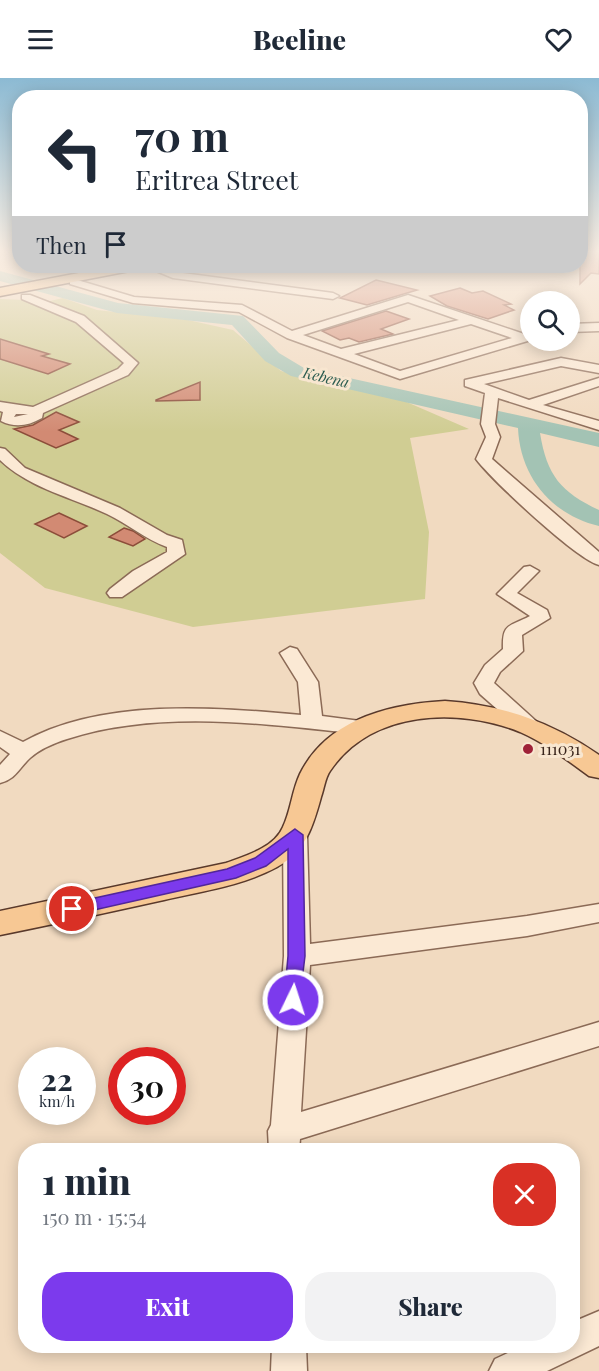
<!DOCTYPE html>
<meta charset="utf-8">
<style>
:root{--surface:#fff;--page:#f2f2f3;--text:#1f2937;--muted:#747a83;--accent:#7c3aed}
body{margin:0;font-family:"Playfair Display",serif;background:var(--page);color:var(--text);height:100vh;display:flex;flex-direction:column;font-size:22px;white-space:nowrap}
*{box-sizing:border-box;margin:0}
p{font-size:20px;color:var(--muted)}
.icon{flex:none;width:33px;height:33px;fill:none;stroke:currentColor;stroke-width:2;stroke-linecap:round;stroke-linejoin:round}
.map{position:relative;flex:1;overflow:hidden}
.details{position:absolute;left:18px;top:1065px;width:562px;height:210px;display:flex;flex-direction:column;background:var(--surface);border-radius:24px;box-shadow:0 3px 15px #0003}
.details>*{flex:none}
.top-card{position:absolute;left:12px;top:12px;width:576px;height:183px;border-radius:24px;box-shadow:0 3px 15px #0003;background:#fff;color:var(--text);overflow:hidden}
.controls{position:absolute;left:520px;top:213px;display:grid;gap:12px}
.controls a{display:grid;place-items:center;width:60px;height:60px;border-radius:50%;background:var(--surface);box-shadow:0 3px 15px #0003;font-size:30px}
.speed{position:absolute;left:18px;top:969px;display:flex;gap:12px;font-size:30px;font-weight:700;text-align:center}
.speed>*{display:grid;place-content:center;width:78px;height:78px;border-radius:50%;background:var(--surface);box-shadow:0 3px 15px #0003;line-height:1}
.speed small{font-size:15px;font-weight:400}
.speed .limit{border:9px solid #d22;background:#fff;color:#111}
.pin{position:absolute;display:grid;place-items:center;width:51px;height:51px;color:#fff;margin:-26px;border:3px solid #fff;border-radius:50%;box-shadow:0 2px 6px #0007}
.me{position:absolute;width:66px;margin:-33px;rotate:4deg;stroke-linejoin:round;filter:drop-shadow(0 0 4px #0008)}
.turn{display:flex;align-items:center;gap:21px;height:126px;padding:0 24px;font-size:27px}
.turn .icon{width:78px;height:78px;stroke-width:2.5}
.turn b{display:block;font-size:42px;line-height:51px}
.then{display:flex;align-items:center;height:57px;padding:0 24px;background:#0003;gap:12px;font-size:22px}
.round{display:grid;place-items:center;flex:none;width:63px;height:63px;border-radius:24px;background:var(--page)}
.overview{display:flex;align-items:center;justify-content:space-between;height:102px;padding:0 24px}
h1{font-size:36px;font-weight:800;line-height:45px}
.primary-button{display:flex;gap:12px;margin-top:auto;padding:12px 24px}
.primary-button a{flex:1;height:69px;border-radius:24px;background:var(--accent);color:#fff;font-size:24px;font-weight:800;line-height:69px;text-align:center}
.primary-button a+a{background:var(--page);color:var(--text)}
header{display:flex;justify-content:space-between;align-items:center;height:78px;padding:0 24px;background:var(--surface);font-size:27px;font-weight:800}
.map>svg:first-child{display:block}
.green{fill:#d0cd93}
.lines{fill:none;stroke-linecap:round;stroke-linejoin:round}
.river{fill:#a3c3b4;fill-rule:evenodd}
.building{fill:#d28a73;stroke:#8c4d3a;stroke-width:1.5}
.minor-casing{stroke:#8b6a56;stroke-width:3}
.major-casing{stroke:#59392b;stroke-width:3}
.minor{fill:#fbe9d4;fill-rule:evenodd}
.major{fill:#f7c894;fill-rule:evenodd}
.route{fill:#7c3aed;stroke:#51269a;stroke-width:1.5}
.poi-dot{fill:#9f2238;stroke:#f8e6d0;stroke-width:2}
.labels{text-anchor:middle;stroke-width:6;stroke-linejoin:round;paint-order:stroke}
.far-water-label{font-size:15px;font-style:italic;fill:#2a5b4f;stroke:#f8e6d0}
.poi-label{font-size:16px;fill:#3a251c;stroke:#f8e6d0;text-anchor:start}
</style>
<header><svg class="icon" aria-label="menu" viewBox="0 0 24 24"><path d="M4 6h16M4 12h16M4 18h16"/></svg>Beeline<svg class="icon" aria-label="heart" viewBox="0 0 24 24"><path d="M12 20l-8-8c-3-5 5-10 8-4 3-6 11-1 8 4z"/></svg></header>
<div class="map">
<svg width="599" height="1293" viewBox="0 0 599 1293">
<rect width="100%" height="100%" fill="#f1dac0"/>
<path class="green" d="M 63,220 L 97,232 L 188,242 L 233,252 L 281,293 L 402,322 L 469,351 L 410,360 L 429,454 L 425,521 L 193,549 L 45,510 L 0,475 L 0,221 L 50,223 Z"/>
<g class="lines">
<path class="river" d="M 0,193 L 118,225 L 243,238 L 279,275 L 304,290 L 599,355 L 599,369 L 540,355 C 547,398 561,414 599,432 L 599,448 C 552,437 520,399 518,350 L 291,298 L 265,283 L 232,247 L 117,235 L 0,203 Z"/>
</g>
<path class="building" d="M 580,173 L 599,173 L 599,196 L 591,195 L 580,206 Z
M 376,202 L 417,212 L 367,227 L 340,220 Z
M 460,210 L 472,215 L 483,213 L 511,226 L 504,227 L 514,232 L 488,241 L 447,228 L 430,218 Z
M 386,233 L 409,241 L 381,251 L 393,256 L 359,264 L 349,260 L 340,262 L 322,253 Z
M 0,261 L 49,276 L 42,278 L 70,286 L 48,296 L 0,281 Z
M 200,304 L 200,322 L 156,323 L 156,322 Z
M 56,334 L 79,344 L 59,352 L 78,361 L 56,370 L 14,351 L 33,347 Z
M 59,435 L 87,448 L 64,460 L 35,446 Z
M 124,450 L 133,453 L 145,461 L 133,468 L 109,459 Z"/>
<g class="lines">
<defs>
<path id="minor" d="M 144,188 L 158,188 L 175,194 L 333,215 L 339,218 L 333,221 L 173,200 Z
M 74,201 L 134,219 L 242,227 L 292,253 L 408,217 L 524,256 L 531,254 L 531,262 L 400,301 L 287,260 L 239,234 L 133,225 L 70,206 L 70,202 ZM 408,224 L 459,242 L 341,271 L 303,257 ZM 471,246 L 512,260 L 400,293 L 354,276 Z
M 22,217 L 30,217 L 84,238 L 138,285 L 128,297 L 43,335 L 42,340 C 28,348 15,350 1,343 L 3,334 L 0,333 L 0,324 L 33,329 L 118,291 L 124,285 L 76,244 L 22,221 ZM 16,336 L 28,336 L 14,339 Z
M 599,245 L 599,253 L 570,254 L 570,246 Z
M 561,280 L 599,287 L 599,295 L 561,288 L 484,306 L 529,322 L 599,300 L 599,308 L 543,327 L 599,343 L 599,352 L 498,320 L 495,346 L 500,359 L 492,381 L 599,474 L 599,487 C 576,481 492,402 476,381 L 486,359 L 481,346 L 485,315 L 465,308 L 465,302 Z
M 0,370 L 5,371 L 25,390 L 120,430 L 167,457 L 182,462 L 185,476 L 122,519 L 110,519 L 107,515 L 110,511 L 133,493 L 167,474 L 167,469 C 145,461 128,446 107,436 C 71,419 29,410 0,382 Z
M 530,488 L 539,493 L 517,515 L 547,532 L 550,540 L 522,557 L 523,573 L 500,594 L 494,605 L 536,643 L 540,648 L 536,653 L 522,653 L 480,616 L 474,605 L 485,587 L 503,571 C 502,545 509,549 530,538 L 497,516 L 524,489 Z
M 290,569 L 297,571 L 318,604 L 322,638 L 368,644 L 372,649 L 368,654 L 361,656 C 265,646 160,631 67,661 C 54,665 40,671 30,680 C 19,690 16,701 0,705 L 0,687 L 10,676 L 0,669 L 0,653 L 23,664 C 101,620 215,629 301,637 L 298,604 L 280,575 Z
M 295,749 L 303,751 L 307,757 L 310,866 L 527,838 L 599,826 L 599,844 L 527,858 L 310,887 L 301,1034 L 599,944 L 599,968 L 300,1061 L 299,1072 L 269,1072 L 268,1053 L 271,1047 L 284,878 L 283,757 L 287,751 Z
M 599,1233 L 599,1268 L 547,1293 L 489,1293 L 495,1281 L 523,1268 L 573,1268 L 573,1244 Z
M 272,1268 L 306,1268 L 307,1293 L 271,1293 Z"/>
<path id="major" d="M 116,188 L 142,188 L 135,192 L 0,218 L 0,210 Z
M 445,623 C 503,627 551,644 599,677 L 599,700 L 589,698 C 567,682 545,665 520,654 C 458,629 371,632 330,693 C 325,700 324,711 321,719 C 313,748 306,773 277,789 C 242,808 202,813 164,822 C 109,834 55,846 0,857 L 0,833 L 226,785 C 245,778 274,770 283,749 C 291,732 292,713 300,696 C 327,641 390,626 445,623 Z"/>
</defs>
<use href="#minor" class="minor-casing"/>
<use href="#major" class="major-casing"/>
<use href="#minor" class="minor"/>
<use href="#major" class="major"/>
</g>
<linearGradient id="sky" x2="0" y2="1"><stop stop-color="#8cbad3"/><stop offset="0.49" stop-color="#f9eee3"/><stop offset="1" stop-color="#f9eee3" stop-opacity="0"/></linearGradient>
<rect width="599" height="354" fill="url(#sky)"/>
<path class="route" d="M 295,751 L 303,757 L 305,878 L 299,927 L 287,927 L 284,922 L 288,878 L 288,771 L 266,788 L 236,800 L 72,837 L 63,831 L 72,825 L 227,791 L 255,780 Z"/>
<circle class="poi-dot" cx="528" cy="671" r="6"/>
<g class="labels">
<g class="far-water-label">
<text transform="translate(326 300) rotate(13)" y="5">Kebena</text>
</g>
<g class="poi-label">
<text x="540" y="677">111031</text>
</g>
</g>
</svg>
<div class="controls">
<a><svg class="icon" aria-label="search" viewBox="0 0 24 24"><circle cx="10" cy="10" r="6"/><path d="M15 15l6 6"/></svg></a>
</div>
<div class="speed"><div>22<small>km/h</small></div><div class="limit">30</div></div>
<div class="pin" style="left:72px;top:831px;background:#d93025"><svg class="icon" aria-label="arrive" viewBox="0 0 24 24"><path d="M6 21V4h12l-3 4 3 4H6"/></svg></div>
<svg class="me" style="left:293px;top:922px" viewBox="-20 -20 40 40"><circle r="17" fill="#7c3aed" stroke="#fff" stroke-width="3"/><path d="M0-11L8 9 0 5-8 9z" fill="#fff"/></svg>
<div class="top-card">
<div class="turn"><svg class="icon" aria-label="left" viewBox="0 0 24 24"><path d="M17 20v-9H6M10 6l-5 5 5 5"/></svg><div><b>70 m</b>Eritrea Street</div></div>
<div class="then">Then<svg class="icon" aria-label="arrive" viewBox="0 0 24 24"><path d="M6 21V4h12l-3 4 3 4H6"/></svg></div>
</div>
<section class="details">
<div class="overview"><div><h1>1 min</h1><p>150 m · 15:54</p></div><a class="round" style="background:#d93025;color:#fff"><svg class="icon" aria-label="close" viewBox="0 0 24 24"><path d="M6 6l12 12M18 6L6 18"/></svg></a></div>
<div class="primary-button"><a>Exit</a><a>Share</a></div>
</section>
</div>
